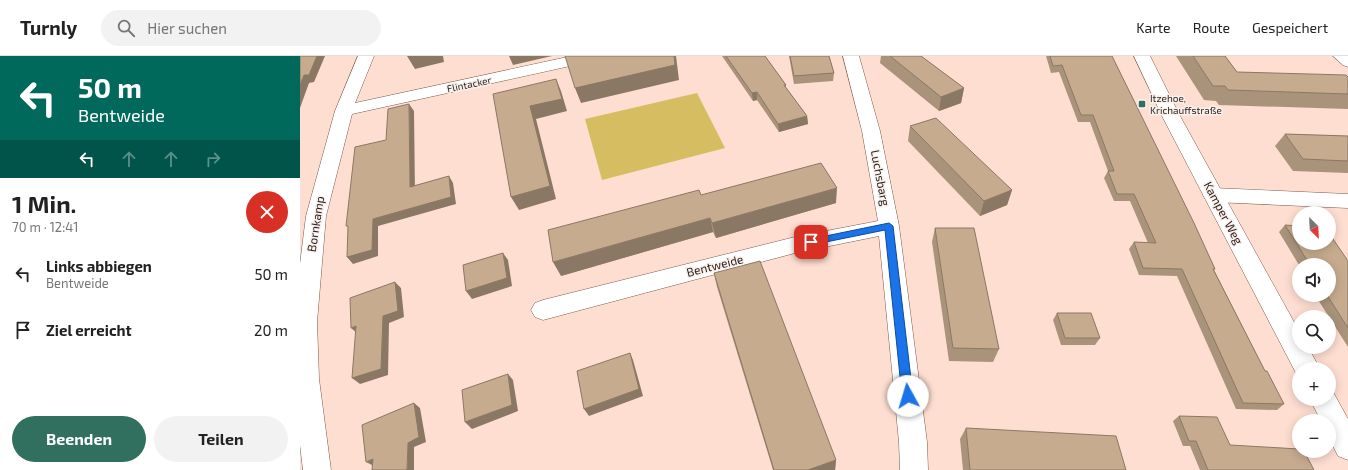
<!DOCTYPE html>
<html lang="de">
<meta charset="utf-8">
<style>
:root{--surface:#fff;--page:#f2f2f2;--text:#222;--muted:#767676;--line:#e0e0e0;--accent:#31705e}
body{margin:0;font-family:"Exo 2",sans-serif;background:var(--page);color:var(--text);height:100vh;display:flex;flex-direction:column;font-size:15px;white-space:nowrap}
*{box-sizing:border-box;margin:0}
p{font-size:13px;color:var(--muted)}
.icon{flex:none;width:22px;height:22px;fill:none;stroke:currentColor;stroke-width:2;stroke-linecap:round;stroke-linejoin:round}
.map{position:relative;flex:1;overflow:hidden}
.panel{display:flex;flex-direction:column;background:var(--surface);width:300px}
.panel>*{flex:none}
.hud{background:#00695c;color:#fff;overflow:hidden}
.needle{width:26px;rotate:156deg}
.controls{position:absolute;left:992px;top:150px;display:grid;gap:8px}
.controls a{display:grid;place-items:center;width:44px;height:44px;border-radius:50%;background:var(--surface);box-shadow:0 2px 10px #0003;font-size:20px}
.pin{position:absolute;display:grid;place-items:center;width:34px;height:34px;color:#fff;margin:-17px;border-radius:8px;box-shadow:0 2px 6px #0006}
.me{position:absolute;width:44px;margin:-22px;rotate:354deg;stroke-linejoin:round;filter:drop-shadow(0 0 3px #0008)}
.turn{display:flex;align-items:center;gap:14px;height:84px;padding:0 12px;font-size:18px}
.turn .icon{width:52px;height:52px;stroke-width:2.5}
.turn b{display:block;font-size:28px;line-height:34px}
.lanes{display:flex;align-items:center;height:38px;padding:0 12px;background:#0003;justify-content:center;gap:20px;direction:ltr}
.lanes .off{opacity:.35}
.round{display:grid;place-items:center;flex:none;width:42px;height:42px;border-radius:21px;background:var(--page)}
.head{display:flex;align-items:center;justify-content:space-between;height:68px;padding:0 12px}
h1{font-size:24px;font-weight:700;line-height:30px}
.button{display:flex;gap:8px;margin-top:auto;padding:8px 12px}
.button a{flex:1;height:46px;border-radius:24px;background:var(--accent);color:#fff;font-size:16px;font-weight:700;line-height:46px;text-align:center}
.button a+a{background:var(--page);color:var(--text)}
ul{padding:0;list-style:none}
li{display:flex;align-items:center;gap:12px;height:56px;padding:0 12px}
li div{flex:1}
li b{display:block;font-size:15px}
li em{font-style:normal}
header{display:flex;align-items:center;gap:24px;box-sizing:border-box;height:56px;padding:0 20px;background:var(--surface);border-bottom:1px solid var(--line)}
header strong{font-size:19px}
nav{display:flex;gap:22px;margin-inline-start:auto;font-size:14px}
.search{width:280px;height:36px;background:var(--page);display:flex;align-items:center;gap:10px;box-sizing:border-box;padding:0 14px;border-radius:22px;color:var(--muted);font-size:15px}
main{display:flex;flex:1;min-height:0}
.map>svg:first-child{display:block}
.green{fill:#d6bd61}
.lines{fill:none;stroke-linecap:round;stroke-linejoin:round}
.minor-casing{stroke:#7b594b;stroke-width:1}
.major-casing{stroke:#7b594b;stroke-width:1}
.minor{fill:#fff;fill-rule:evenodd}
.major{fill:#fff;fill-rule:evenodd}
.wall{fill:#aa937b}
.shaded-wall{fill:#8b7864}
.building{fill:#c6ab8f;stroke:#8b7864}
.route{fill:#1a73e8;stroke:#114b97}
.poi-dot{fill:#31705e;stroke:#f9f1ee;stroke-width:1.5}
.labels{text-anchor:middle;stroke-width:3;stroke-linejoin:round;paint-order:stroke}
.far-street-label{font-size:10px;fill:#2b1d17;stroke:#f9f1ee}
.far-poi-label{font-size:10px;fill:#2b1d17;stroke:#f9f1ee;text-anchor:start}
.street-label{font-size:12px;fill:#2b1d17;stroke:#f9f1ee}
</style>
<header>
<strong>Turnly</strong>
<div class="search"><svg class="icon" aria-label="search" viewBox="0 0 24 24"><circle cx="10" cy="10" r="6"/><path d="M15 15l6 6"/></svg>Hier suchen</div>
<nav><a>Karte</a><a>Route</a><a>Gespeichert</a></nav>
</header>
<main>
<section class="panel">
<div class="hud">
<div class="turn"><svg class="icon" aria-label="left" viewBox="0 0 24 24"><path d="M17 20v-9H6M10 6l-5 5 5 5"/></svg><div><b>50 m</b>Bentweide</div></div>
<div class="lanes"><svg class="icon" aria-label="left" viewBox="0 0 24 24"><path d="M17 20v-9H6M10 6l-5 5 5 5"/></svg><svg class="icon off" aria-label="ahead" viewBox="0 0 24 24"><path d="M12 20V5M6 11l6-6 6 6"/></svg><svg class="icon off" aria-label="ahead" viewBox="0 0 24 24"><path d="M12 20V5M6 11l6-6 6 6"/></svg><svg class="icon off" aria-label="right" viewBox="0 0 24 24"><path d="M7 20v-9h11M14 6l5 5-5 5"/></svg></div>
</div>
<div class="head"><div><h1>1 Min.</h1><p>70 m · 12:41</p></div><a class="round" style="background:#d93025;color:#fff"><svg class="icon" aria-label="close" viewBox="0 0 24 24"><path d="M6 6l12 12M18 6L6 18"/></svg></a></div>
<ul>
<li><svg class="icon" aria-label="left" viewBox="0 0 24 24"><path d="M17 20v-9H6M10 6l-5 5 5 5"/></svg><div><b>Links abbiegen</b><p>Bentweide</p></div><em>50 m</em></li>
<li><svg class="icon" aria-label="arrive" viewBox="0 0 24 24"><path d="M6 21V4h12l-3 4 3 4H6"/></svg><div><b>Ziel erreicht</b></div><em>20 m</em></li>
</ul>
<div class="button"><a>Beenden</a><a>Teilen</a></div>
</section>
<div class="map">
<svg width="1048" height="414" viewBox="0 0 1048 414">
<rect width="100%" height="100%" fill="#feded1"/>
<path class="green" d="M 397,37 L 425,92 L 302,124 L 285,63 Z"/>
<g class="lines">
<defs>
<path id="minor" d="M 58,0 L 74,0 L 55,47 L 272,0 L 301,0 L 298,3 L 293,5 L 52,58 L 26,160 L 17,266 L 19,323 L 31,414 L 3,414 L 0,389 L 0,208 L 6,160 L 35,55 Z
M 543,0 L 559,0 L 580,75 L 599,170 L 627,386 L 628,414 L 600,414 L 599,386 L 579,180 L 495,197 L 243,264 L 235,261 L 231,254 L 235,247 L 243,244 L 495,181 L 578,165 L 562,75 Z
M 1033,0 L 1048,0 L 1048,11 L 1043,9 Z
M 913,132 L 1048,138 L 1048,152 L 913,146 L 906,144 L 903,139 L 906,134 Z"/>
<path id="major" d="M 834,0 L 850,0 L 880,60 L 999,275 L 999,291 L 1008,291 L 1020,313 L 999,313 L 998,321 L 862,60 Z
M 1029,333 L 1032,334 L 1048,363 L 1048,404 L 1038,400 L 1029,382 L 1029,365 L 1021,365 L 1010,343 L 1029,343 Z"/>
</defs>
<use href="#minor" class="minor-casing"/>
<use href="#major" class="major-casing"/>
<use href="#minor" class="minor"/>
<use href="#major" class="major"/>
</g>
<path class="wall" d="M 422,0 L 465,0 L 486,29 L 486,32 L 507,60 L 508,68 L 479,76 L 457,44 L 453,45 Z
M 489,0 L 529,0 L 534,17 L 533,25 L 494,28 Z
M 581,0 L 621,0 L 664,32 L 661,47 L 639,55 L 580,7 Z
M 746,0 L 812,0 L 915,213 L 914,214 L 965,315 L 984,348 L 977,354 L 936,353 L 877,220 L 839,219 L 829,193 L 834,186 L 848,187 L 830,145 L 814,145 L 804,122 L 808,115 L 790,66 L 778,66 L 759,16 L 751,17 Z
M 876,0 L 925,0 L 937,16 L 1048,21 L 1048,53 L 919,49 L 916,45 L 904,44 Z
M 610,70 L 712,134 L 707,149 L 680,160 L 608,85 Z
M 985,78 L 1048,80 L 1048,117 L 993,115 L 975,90 Z
M 401,139 L 536,147 L 416,182 L 413,176 L 261,220 Z
M 985,169 L 1048,205 L 1048,291 L 1015,239 L 1029,239 L 1029,209 L 999,209 L 979,176 Z
M 635,172 L 699,293 L 693,306 L 649,305 L 632,186 Z
M 414,217 L 536,404 L 535,414 L 473,414 L 417,231 Z
M 757,257 L 800,282 L 795,289 L 761,289 L 753,264 Z
M 879,360 L 930,389 L 1014,414 L 900,414 L 890,390 L 883,390 L 873,365 Z
M 666,372 L 826,414 L 663,414 L 660,383 Z"/>
<path class="shaded-wall" d="M 17,0 L 25,0 L 14,26 L 9,27 L 0,52 L 0,29 L 4,19 Z
M 107,0 L 143,0 L 144,6 L 115,13 Z
M 209,0 L 252,0 L 213,9 Z
M 374,0 L 376,0 L 379,24 L 281,47 L 275,32 Z
M 256,23 L 261,35 L 267,55 L 236,63 L 256,143 L 219,154 L 211,141 L 230,50 Z
M 664,32 L 661,47 L 639,55 L 641,41 Z
M 457,36 L 457,44 L 453,45 L 452,37 Z
M 109,48 L 114,55 L 115,138 L 110,131 Z
M 507,60 L 508,68 L 479,76 L 478,68 Z
M 149,120 L 153,127 L 156,148 L 78,170 L 78,200 L 53,208 L 47,201 L 73,163 Z
M 537,132 L 536,147 L 416,182 L 412,167 Z
M 712,134 L 707,149 L 680,160 L 684,145 Z
M 410,162 L 413,176 L 261,220 L 253,206 Z
M 203,197 L 208,204 L 212,230 L 172,243 L 166,235 Z
M 95,226 L 101,232 L 104,261 L 89,267 L 88,319 L 60,328 L 52,322 L 83,260 Z
M 56,270 L 58,278 L 51,272 Z
M 330,297 L 333,304 L 343,340 L 289,360 L 284,353 Z
M 208,318 L 213,324 L 218,355 L 172,373 L 165,366 Z
M 114,347 L 120,352 L 126,386 L 114,391 L 114,414 L 107,414 L 108,387 Z
M 73,403 L 74,410 L 66,406 Z
M 536,404 L 535,414 L 508,414 Z"/>
<path class="building" d="M 0,0 L 17,0 L 9,19 L 4,19 L 0,29 Z
M 265,0 L 374,0 L 375,9 L 275,32 Z
M 426,0 L 465,0 L 486,29 L 484,29 L 507,60 L 478,68 L 457,36 L 452,37 Z
M 490,0 L 529,0 L 534,17 L 494,20 Z
M 590,0 L 621,0 L 664,32 L 641,41 Z
M 750,0 L 812,0 L 894,167 L 915,213 L 913,213 L 965,315 L 967,315 L 984,348 L 943,347 L 882,213 L 843,212 L 834,186 L 856,187 L 834,138 L 817,138 L 808,115 L 814,115 L 793,59 L 781,59 L 762,9 L 753,10 Z
M 893,0 L 925,0 L 937,16 L 1046,19 L 1048,21 L 1048,38 L 928,34 L 925,30 L 913,30 Z
M 256,23 L 262,43 L 230,50 L 250,130 L 211,141 L 193,38 Z
M 109,48 L 110,131 L 149,120 L 151,141 L 73,163 L 72,194 L 47,201 L 48,170 L 46,170 L 55,91 L 86,84 L 88,53 Z
M 636,62 L 712,134 L 684,145 L 610,70 Z
M 985,78 L 1048,80 L 1048,105 L 1003,103 Z
M 521,107 L 537,132 L 412,167 L 410,162 L 253,206 L 248,174 L 399,134 L 401,139 Z
M 985,169 L 999,170 L 999,187 L 1029,187 L 1029,177 L 1048,205 L 1048,272 L 1027,239 L 1029,239 L 1029,209 L 1010,209 Z
M 635,172 L 674,172 L 699,293 L 653,292 Z
M 203,197 L 207,222 L 166,235 L 163,209 Z
M 460,205 L 536,404 L 508,414 L 474,414 L 414,217 Z
M 95,226 L 98,255 L 83,260 L 81,313 L 52,322 L 56,270 L 51,272 L 50,242 Z
M 757,257 L 791,257 L 800,282 L 765,282 Z
M 330,297 L 339,333 L 284,353 L 277,315 Z
M 208,318 L 212,349 L 165,366 L 162,334 Z
M 114,347 L 119,381 L 108,387 L 107,414 L 72,414 L 73,403 L 66,406 L 62,369 Z
M 879,360 L 917,361 L 930,389 L 999,393 L 999,395 L 1004,395 L 1014,414 L 908,414 L 896,385 L 889,385 Z
M 666,372 L 816,380 L 826,414 L 670,414 Z"/>
<path class="route" d="M 589,167 L 593,170 L 613,340 L 612,343 L 608,345 L 604,343 L 602,340 L 585,174 L 511,189 L 507,186 L 511,183 Z"/>
<rect class="poi-dot" x="838" y="44" width="8" height="8" rx="2"/>
<g class="labels">
<g class="far-street-label">
<text transform="translate(169 28) rotate(-12)" y="4">Flintacker</text>
</g>
<g class="far-poi-label">
<text x="850" y="46">Itzehoe,<tspan x="850" dy="12">Krichauffstraße</tspan></text>
</g>
<g class="street-label">
<text transform="translate(580 122) rotate(79)" y="4">Luchsbarg</text>
<text transform="translate(923 157) rotate(62)" y="4">Kamper Weg</text>
<text transform="translate(16 168) rotate(-81)" y="4">Bornkamp</text>
<text transform="translate(415 210) rotate(-14)" y="4">Bentweide</text>
</g>
</g>
</svg>
<div class="controls">
<a><svg class="needle" viewBox="-14 -14 28 28"><path d="M0-13l5 13h-10z" fill="#e53935"/><path d="M0 13l5-13h-10z" fill="#767676"/></svg></a>
<a><svg class="icon" aria-label="sound" viewBox="0 0 24 24"><path d="M4 9h4l5-4v14l-5-4H4zM17 9q2 3 0 6"/></svg></a>
<a><svg class="icon" aria-label="search" viewBox="0 0 24 24"><circle cx="10" cy="10" r="6"/><path d="M15 15l6 6"/></svg></a>
<a>+</a>
<a>−</a>
</div>
<div class="pin" style="left:511px;top:186px;background:#d93025"><svg class="icon" aria-label="arrive" viewBox="0 0 24 24"><path d="M6 21V4h12l-3 4 3 4H6"/></svg></div>
<svg class="me" style="left:608px;top:340px" viewBox="-20 -20 40 40"><circle r="19" fill="#fff"/><path d="M0-13L10 11 0 6-10 11z" fill="#1a73e8"/></svg>
</div>
</main>
